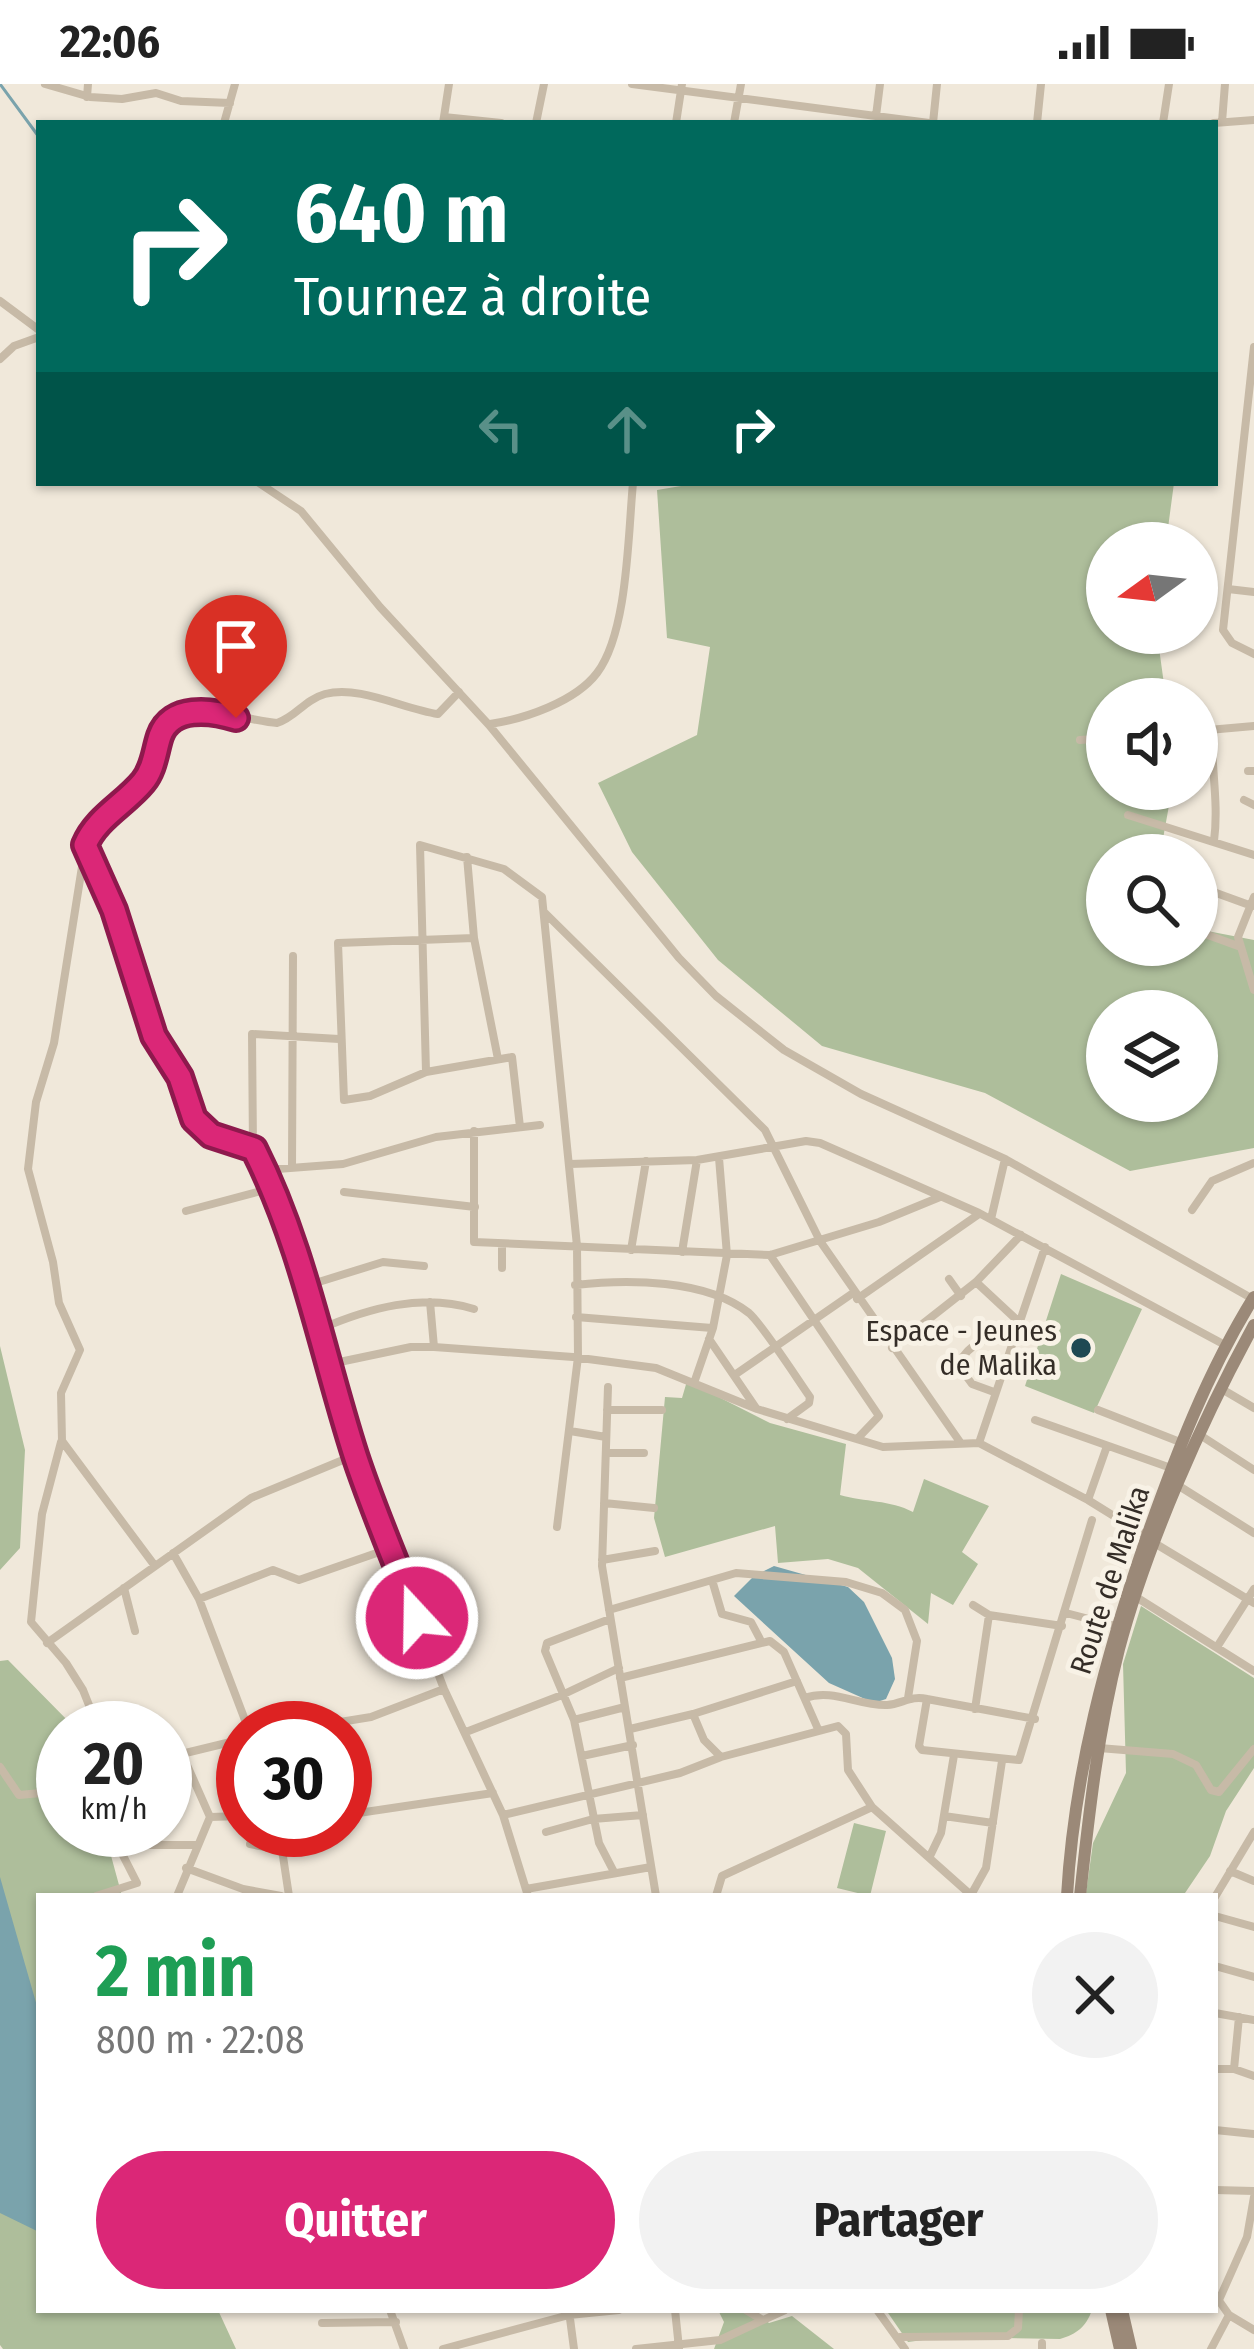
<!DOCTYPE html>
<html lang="fr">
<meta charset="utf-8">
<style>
:root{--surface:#fff;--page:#f2f2f2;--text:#222;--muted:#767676;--accent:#db2777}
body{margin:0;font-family:"Fira Sans Condensed",sans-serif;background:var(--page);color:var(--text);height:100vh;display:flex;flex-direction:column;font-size:45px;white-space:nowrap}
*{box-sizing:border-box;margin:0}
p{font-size:39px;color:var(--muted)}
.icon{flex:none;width:66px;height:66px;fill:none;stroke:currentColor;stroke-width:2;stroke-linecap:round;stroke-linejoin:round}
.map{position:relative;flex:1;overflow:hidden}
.panel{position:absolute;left:36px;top:1809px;width:1182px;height:420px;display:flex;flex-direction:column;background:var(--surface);border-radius:0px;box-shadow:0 3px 9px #0004}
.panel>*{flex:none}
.top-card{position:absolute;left:36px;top:36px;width:1182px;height:366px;border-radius:0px;box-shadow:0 3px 9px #0004;background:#00695c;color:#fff;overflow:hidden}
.needle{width:78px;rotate:255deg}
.controls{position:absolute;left:1086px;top:438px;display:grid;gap:24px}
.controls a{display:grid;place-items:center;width:132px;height:132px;border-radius:50%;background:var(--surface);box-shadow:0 3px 9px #0004;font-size:60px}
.speed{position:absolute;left:36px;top:1617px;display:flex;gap:24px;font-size:60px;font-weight:700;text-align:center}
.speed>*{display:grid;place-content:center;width:156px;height:156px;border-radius:50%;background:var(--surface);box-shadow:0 3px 9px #0004;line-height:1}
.speed small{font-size:30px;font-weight:400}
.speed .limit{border:18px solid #d22;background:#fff;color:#111}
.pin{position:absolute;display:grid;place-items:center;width:102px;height:102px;color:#fff;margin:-123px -51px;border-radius:50% 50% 50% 0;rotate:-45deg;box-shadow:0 0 12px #0007}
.pin .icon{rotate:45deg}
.me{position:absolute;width:132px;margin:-66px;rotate:339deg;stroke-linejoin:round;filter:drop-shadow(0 0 9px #0008)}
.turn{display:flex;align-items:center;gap:42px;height:252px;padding:0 60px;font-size:54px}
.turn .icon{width:156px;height:156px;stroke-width:2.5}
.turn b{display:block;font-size:84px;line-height:102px}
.lanes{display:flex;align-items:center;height:114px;padding:0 60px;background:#0003;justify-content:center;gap:60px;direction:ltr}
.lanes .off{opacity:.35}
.round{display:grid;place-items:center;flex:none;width:126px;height:126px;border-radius:63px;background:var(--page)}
.summary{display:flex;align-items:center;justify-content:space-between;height:204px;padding:0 60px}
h1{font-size:72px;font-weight:700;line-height:90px;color:#1e9e55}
.cta{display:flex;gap:24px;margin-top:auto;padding:24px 60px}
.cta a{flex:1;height:138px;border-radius:72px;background:var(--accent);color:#fff;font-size:48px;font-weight:700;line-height:138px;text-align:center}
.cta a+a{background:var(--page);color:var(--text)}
.status{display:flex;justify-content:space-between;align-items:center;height:84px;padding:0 60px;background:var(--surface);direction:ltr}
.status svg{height:33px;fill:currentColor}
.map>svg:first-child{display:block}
.green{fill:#aebe9b;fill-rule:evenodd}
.water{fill:#7aa3ac}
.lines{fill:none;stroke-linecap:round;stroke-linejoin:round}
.stream{stroke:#7aa3ac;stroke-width:3}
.street{stroke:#c7baa7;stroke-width:8}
.secondary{stroke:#9b8978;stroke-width:12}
.route-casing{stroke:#8e194d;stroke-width:30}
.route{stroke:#db2777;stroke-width:21}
.poi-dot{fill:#1f4953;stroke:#f8f2e6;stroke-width:4.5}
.labels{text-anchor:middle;stroke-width:10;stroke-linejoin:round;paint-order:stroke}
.poi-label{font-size:30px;fill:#342d27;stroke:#f8f2e6;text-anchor:end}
.street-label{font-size:30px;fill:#342d27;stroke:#f8f2e6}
</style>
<div class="status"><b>22:06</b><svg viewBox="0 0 49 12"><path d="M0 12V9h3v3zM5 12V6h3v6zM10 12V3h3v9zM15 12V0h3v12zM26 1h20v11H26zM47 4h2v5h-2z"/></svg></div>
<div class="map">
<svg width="1254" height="2265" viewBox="0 0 1254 2265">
<rect width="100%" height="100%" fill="#f0e8da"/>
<path class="green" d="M 699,399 L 1174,399 L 1166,459 L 1107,459 L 1107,549 L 1157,549 L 1166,615 L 1107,615 L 1107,705 L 1172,705 L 1160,771 L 1107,771 L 1107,861 L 1197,861 L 1197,845 L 1254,856 L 1254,1064 L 1130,1087 L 985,1009 L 822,962 L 718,876 L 632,768 L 598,699 L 697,651 L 710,563 L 667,554 L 657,406 ZM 1107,927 L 1197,927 L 1197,1017 L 1107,1017 Z
M 1061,1190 L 1142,1225 L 1094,1329 L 1025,1302 Z
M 0,1262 L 25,1366 L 20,1464 L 0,1486 Z
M 687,1297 L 770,1339 L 846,1360 L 840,1411 C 865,1418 890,1416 913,1428 L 924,1395 L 989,1422 L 962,1468 L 978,1480 L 953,1521 L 931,1509 L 928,1540 L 858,1484 L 828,1475 L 778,1479 L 775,1442 L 665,1473 L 654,1434 L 665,1313 L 682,1314 Z
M 1141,1522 L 1254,1594 L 1254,1684 L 1226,1727 L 1210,1772 L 1183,1812 L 1095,1812 L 1086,1809 L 1093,1759 L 1126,1689 L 1123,1580 Z
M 8,1576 L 75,1644 L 63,1644 L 63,1746 L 104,1746 L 122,1812 L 39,1812 L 39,2226 L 218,2226 L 236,2265 L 3,2265 L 0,2261 L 0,1577 Z
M 854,1739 L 886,1747 L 870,1812 L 837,1804 Z
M 718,2226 L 754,2226 L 769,2239 L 792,2232 L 834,2265 L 714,2265 L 724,2238 Z
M 886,2226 L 1092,2226 C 1086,2243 1077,2250 1060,2255 L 946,2253 L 908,2258 Z"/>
<path class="water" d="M 774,1482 L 848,1503 L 864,1518 L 892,1574 L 895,1595 L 886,1615 L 874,1619 L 829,1599 L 734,1512 L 754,1492 Z
M 0,1793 L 39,1929 L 39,2148 L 0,2129 Z"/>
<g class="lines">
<path class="stream" d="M 0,0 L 39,53"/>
<path class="street" d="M 45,0 L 90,13 L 122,15 L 156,9 L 181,17 L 230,19
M 632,0 L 929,39
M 87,13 L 88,0
M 876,32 L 880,0
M 444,33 L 501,39
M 1222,38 L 1225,0
M 224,39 L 235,0
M 443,39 L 449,0
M 536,39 L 544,0
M 676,39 L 682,0
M 734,39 L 741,0
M 933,39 L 937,0
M 1037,39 L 1041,0
M 1163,39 L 1169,0
M 1214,39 L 1254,36
M 0,217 L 39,246
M 1254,263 L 1223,546 L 1232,559 L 1254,570
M 0,275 L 14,262 L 39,253
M 259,399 L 301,427 L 380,523 L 489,641 L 679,874 L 716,912 L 784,966 L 861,1010 L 1005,1075 L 1253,1215
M 1228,505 L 1254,508
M 490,640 C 524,635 575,618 597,589 C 628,548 628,450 633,399
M 1212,645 C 1211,684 1219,719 1214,757
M 1197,647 L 1254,642
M 1080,656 L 1107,654
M 1248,687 L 1254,687
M 1244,716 L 1254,721
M 1128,731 L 1254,771
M 85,764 L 54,959 L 36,1018 L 28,1085 L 53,1178 L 59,1219 L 80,1266 L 61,1309 L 62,1357 L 155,1482
M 467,773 L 474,854 L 498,975
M 1093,802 L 1107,807
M 1197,802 L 1252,822
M 1254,813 L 1238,853 L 1254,906
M 545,829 L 765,1046 L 820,1157 L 960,1358
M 1197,847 L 1238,862
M 474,854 L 338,859 L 344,1016 L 370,1012 L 426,988 L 512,973 L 520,1043
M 339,955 L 252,950 L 253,1065 L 309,1201 L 355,1371 L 444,1605 L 503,1731 L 528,1812
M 426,988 L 420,761 L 504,785 L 542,813 L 577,1162 L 578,1273 L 557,1443
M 474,1047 L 474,1158 L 770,1171 L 879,1138 L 940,1113
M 253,1065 L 211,1051 L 194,1035 L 180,993 L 154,952 L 114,826 L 85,761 C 95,735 123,720 142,699 C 155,684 154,664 162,647 C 180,611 246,637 277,639 C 296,633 304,616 325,610 C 360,601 403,625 438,630 L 459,608
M 570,1080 L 697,1076 L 806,1057 L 820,1059 L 979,1129 L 1225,1261
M 292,1084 L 293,872
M 264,1086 L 343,1080 L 436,1053 L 540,1041
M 344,1108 L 475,1123
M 1192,1126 L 1212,1097 L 1254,1079
M 186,1127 L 272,1104
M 991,1135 L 1005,1075
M 631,1166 L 646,1077
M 682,1168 L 697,1076
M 770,1171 L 879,1332 L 857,1355
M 502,1184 L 502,1162
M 949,1195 L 961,1212
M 976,1198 L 1019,1238
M 309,1201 L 383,1178 L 424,1182
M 575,1201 C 627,1195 706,1195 749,1229 C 762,1240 798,1296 810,1313 L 809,1319 L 787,1335
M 857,1215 L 979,1130
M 430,1218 L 434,1263
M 576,1233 L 712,1244
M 320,1245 C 369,1224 422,1209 474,1225
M 709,1255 L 756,1324
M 892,1264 L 976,1198 L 1021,1151
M 330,1280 L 411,1263 L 434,1263 L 573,1273 L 656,1284 L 757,1325 L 883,1363 L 979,1359 L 1088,1416 L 1146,1452
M 736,1290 L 853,1209
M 694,1299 L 713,1244 L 727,1171 L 719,1074
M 608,1303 L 602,1482 L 656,1812
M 1220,1304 L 1254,1324
M 994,1308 L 972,1300 L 958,1281 C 968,1259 992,1250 1014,1249
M 607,1326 L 662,1326
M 1098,1326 L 1180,1358
M 1035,1336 L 1171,1384
M 570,1347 L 606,1353
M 1200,1351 L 1254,1386
M 61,1358 L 42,1430 L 31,1538 L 66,1579 L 83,1606 L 98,1644
M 979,1359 L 1045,1163
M 606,1369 L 644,1369
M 1179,1402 L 1254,1449
M 1088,1416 L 1107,1362
M 604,1419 L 654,1424
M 1156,1460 L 1254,1519
M 173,1469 L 199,1515 L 248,1644
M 602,1476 L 655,1467
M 712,1496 L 722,1530 L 751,1538 L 761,1557
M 124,1504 L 135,1547
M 1136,1513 L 1254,1587
M 199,1515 L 273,1486 L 299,1496 L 391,1464
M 973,1521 L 989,1531 L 1062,1542
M 609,1526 L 736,1489 L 846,1498 L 882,1509 L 905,1526 L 917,1557 L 908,1614
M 1066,1529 L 1116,1542
M 610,1535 L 547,1559 L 545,1567 L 574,1636 L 599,1759 L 614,1788
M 47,1559 L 251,1414 L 355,1371
M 1217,1563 L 1254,1505
M 620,1594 L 770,1557 L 784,1568 L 818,1645
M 805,1614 C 833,1604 858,1622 887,1621 C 902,1620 911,1611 927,1615 L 919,1662 L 922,1666 L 1019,1676 L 1092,1436
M 927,1615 L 1035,1635
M 975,1625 L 989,1531
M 693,1630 L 704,1656 L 721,1673
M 574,1636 L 625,1623
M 303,1644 L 371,1633 L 444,1605
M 630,1645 L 693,1630 L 797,1597
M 466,1648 L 562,1611 L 619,1584
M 1099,1664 L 1173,1670 L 1196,1681 L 1211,1706 L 1219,1708 L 1254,1665
M 582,1672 L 633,1661
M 165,1674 L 243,1655
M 0,1683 L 19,1711 L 41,1709 L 63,1697
M 345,1731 L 493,1709
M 503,1731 L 680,1689 L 721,1673 L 838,1642 L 846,1650 L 848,1686 L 872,1723 L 972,1812
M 944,1732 L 993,1739
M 210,1733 L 243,1732
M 279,1746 L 289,1812
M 546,1748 L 593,1735 L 643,1731
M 250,1760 L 285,1767
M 119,1761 L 198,1761
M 930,1772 L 941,1749 L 954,1671
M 186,1784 L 243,1805 L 281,1812
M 1230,1787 L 1254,1797
M 526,1805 L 651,1783
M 971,1811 L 986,1784 L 1002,1677
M 96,1812 L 137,1799 L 110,1746
M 177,1812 L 210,1733 L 183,1672
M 716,1812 L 722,1792 L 872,1723
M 1215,1813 L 1254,1748
M 1215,1832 L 1254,1843
M 1215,1882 L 1254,1893
M 1215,1929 L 1254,1936
M 1215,1985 L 1234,1985 L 1254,1992
M 1234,1985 L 1239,1933
M 1215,2046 L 1254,2050
M 1215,2106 L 1254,2107
M 1215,2211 L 1229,2231 L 1254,2246
M 1219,2216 L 1247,2153 L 1254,2113
M 390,2226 L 404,2265
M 675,2226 L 679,2264
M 746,2226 L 761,2235
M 877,2226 L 905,2265
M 569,2227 L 574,2265
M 322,2239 L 396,2238
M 900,2253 L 1008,2252 L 1018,2244 L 1019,2226
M 1042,2259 L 1042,2265
M 443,2265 L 569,2231 L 619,2226
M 636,2265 L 720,2256 L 785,2226
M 1211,2265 L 1229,2231"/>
<path class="secondary" d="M 1067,1812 C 1074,1689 1106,1571 1146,1455 C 1176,1370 1207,1289 1254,1213
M 1080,1812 C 1089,1729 1098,1647 1119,1565 C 1147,1460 1202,1336 1254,1241
M 1111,2226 L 1120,2265
M 1122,2226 L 1131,2265"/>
</g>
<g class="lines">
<defs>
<path id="route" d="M 236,634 C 211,626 171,621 160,652 C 155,667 154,685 143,698 C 125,720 96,734 85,761 L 114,826 L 154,952 L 180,993 L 194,1035 L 211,1051 L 254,1065 C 303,1162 322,1268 355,1371 C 373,1426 397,1480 417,1534"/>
</defs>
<use href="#route" class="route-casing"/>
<use href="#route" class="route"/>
</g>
<circle class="poi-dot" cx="1081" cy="1264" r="12"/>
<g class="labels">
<g class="poi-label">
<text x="1057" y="1257">Espace - Jeunes<tspan x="1057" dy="34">de Malika</tspan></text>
</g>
<g class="street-label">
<text transform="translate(1110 1496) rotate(-72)" y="10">Route de Malika</text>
</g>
</g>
</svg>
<div class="controls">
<a><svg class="needle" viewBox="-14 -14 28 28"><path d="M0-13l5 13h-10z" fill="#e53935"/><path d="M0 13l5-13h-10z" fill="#767676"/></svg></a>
<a><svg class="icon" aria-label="sound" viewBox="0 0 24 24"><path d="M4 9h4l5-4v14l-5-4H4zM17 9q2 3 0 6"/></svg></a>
<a><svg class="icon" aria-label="search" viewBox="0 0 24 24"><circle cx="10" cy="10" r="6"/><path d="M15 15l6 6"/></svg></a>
<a><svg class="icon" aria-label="layers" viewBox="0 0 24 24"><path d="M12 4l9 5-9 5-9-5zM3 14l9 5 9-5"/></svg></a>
</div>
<div class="speed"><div>20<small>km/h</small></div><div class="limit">30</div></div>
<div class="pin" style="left:236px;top:634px;background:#d93025"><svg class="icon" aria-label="arrive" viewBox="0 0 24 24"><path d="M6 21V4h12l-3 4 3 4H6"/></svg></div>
<svg class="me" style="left:417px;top:1534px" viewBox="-20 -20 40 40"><circle r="17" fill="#db2777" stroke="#fff" stroke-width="3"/><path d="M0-11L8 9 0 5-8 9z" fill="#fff"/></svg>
<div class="top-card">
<div class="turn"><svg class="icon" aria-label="right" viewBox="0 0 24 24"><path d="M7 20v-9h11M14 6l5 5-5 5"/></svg><div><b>640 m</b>Tournez à droite</div></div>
<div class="lanes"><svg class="icon off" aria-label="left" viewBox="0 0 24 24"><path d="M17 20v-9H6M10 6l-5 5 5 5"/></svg><svg class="icon off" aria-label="ahead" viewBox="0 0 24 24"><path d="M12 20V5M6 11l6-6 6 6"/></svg><svg class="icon" aria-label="right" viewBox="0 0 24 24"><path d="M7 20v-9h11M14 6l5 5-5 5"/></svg></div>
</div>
<section class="panel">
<div class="summary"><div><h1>2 min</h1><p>800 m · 22:08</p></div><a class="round"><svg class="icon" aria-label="close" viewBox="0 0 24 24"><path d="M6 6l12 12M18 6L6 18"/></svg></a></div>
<div class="cta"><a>Quitter</a><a>Partager</a></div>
</section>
</div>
